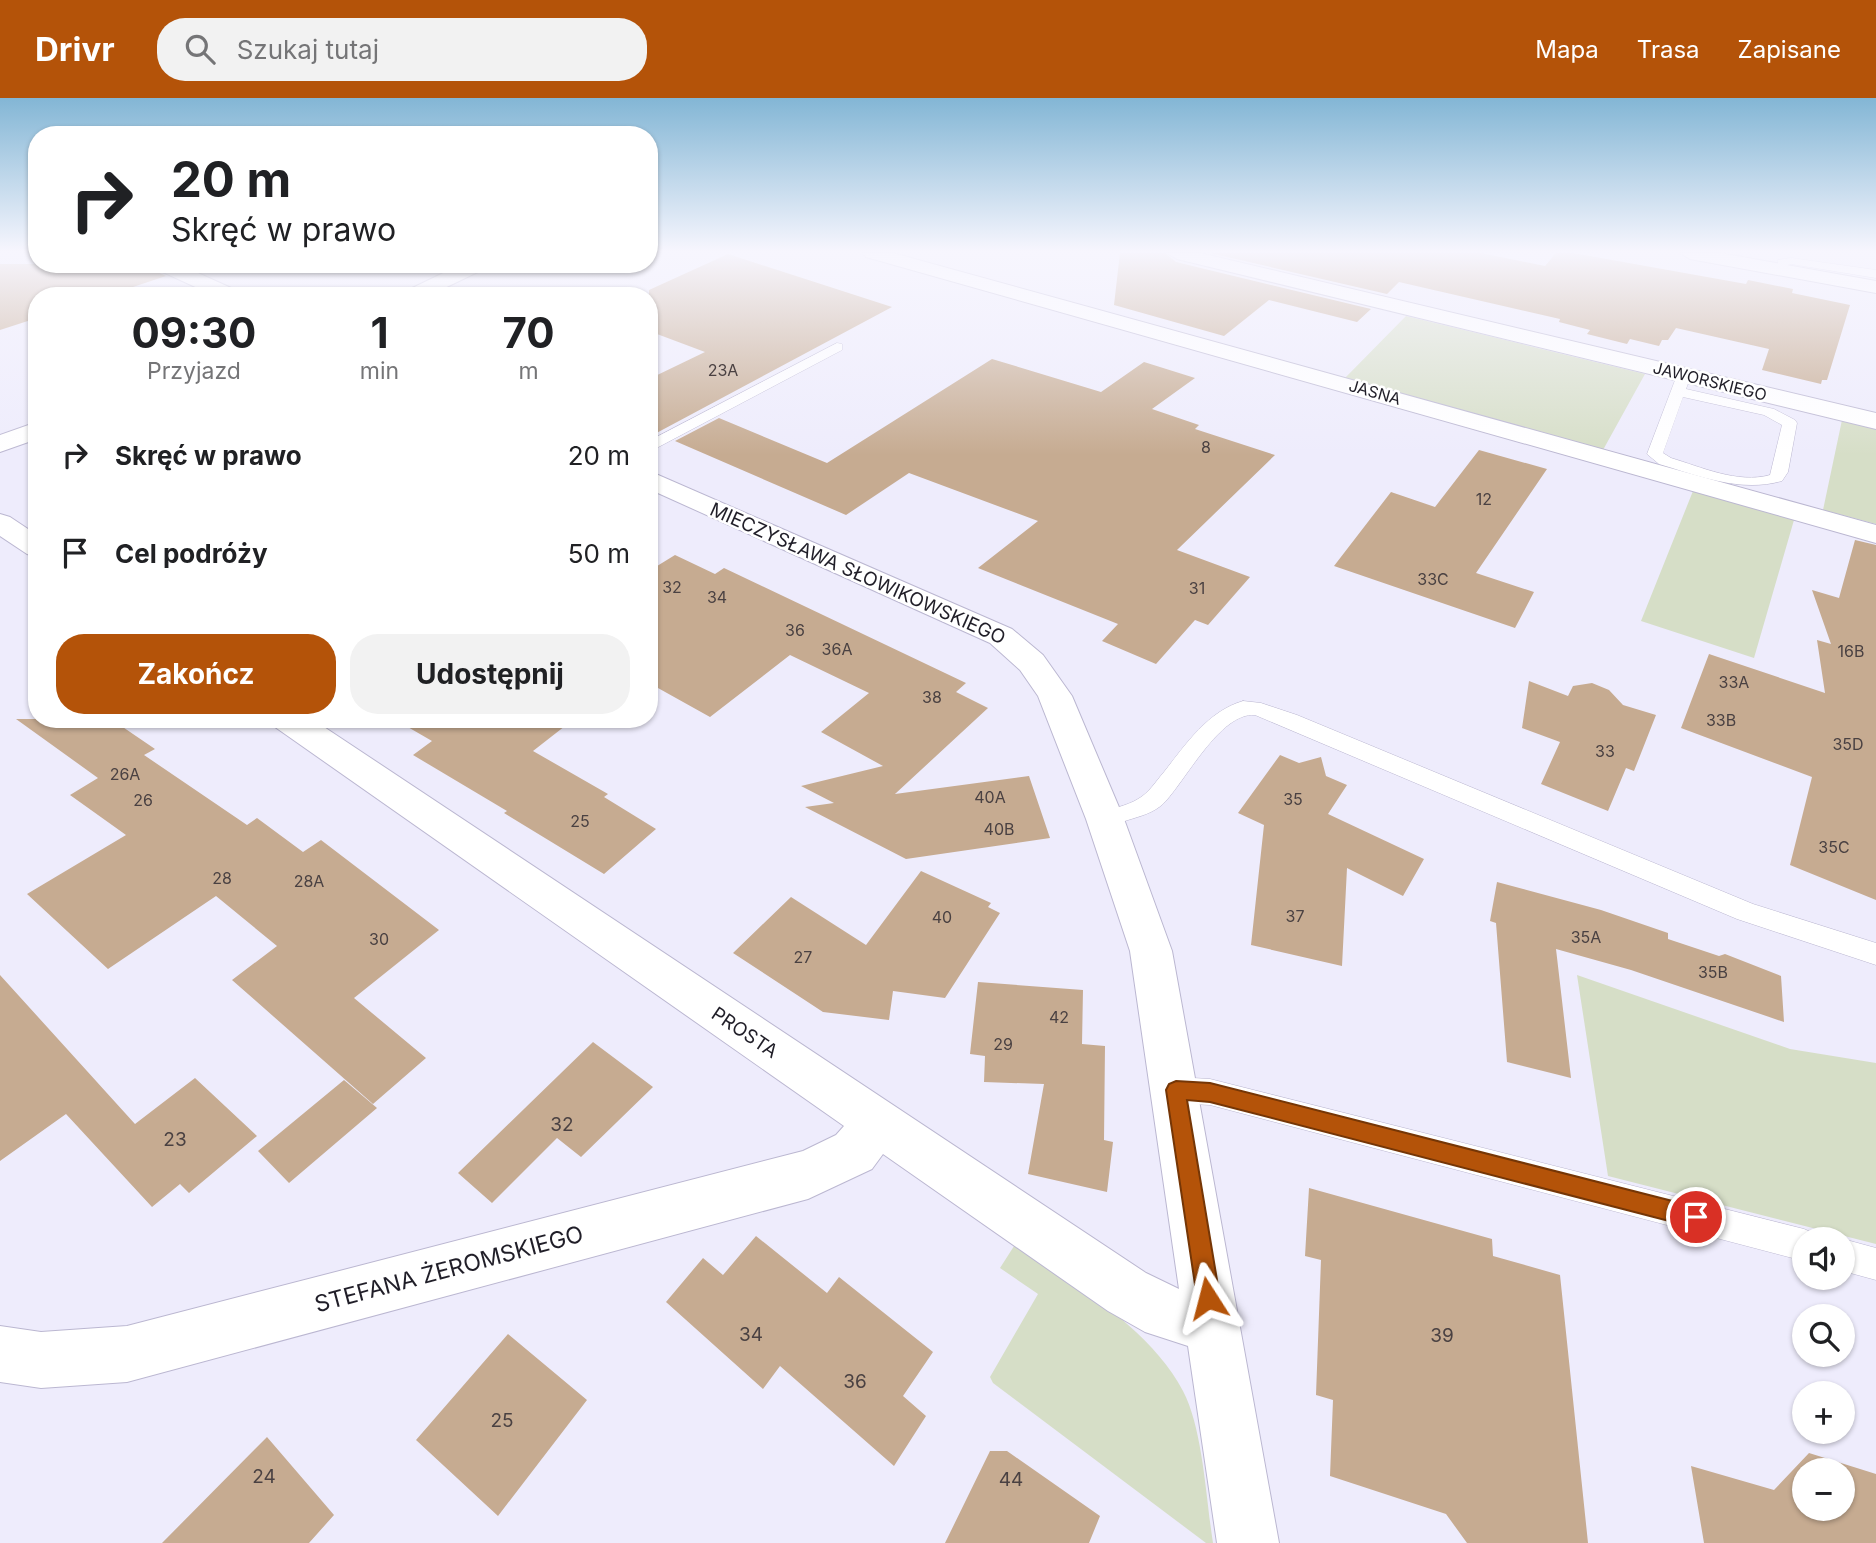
<!DOCTYPE html>
<html lang="pl">
<meta charset="utf-8">
<style>
:root{--surface:#fff;--page:#f2f2f2;--text:#202124;--muted:#757577;--accent:#b45309}
body{margin:0;font-family:Inter,sans-serif;background:var(--page);color:var(--text);height:100vh;display:flex;flex-direction:column;font-size:26px;white-space:nowrap}
*{box-sizing:border-box;margin:0}
p{font-size:23px;color:var(--muted)}
.icon{flex:none;width:38px;height:38px;fill:none;stroke:currentColor;stroke-width:2;stroke-linecap:round;stroke-linejoin:round}
.map{position:relative;flex:1;overflow:hidden}
.drawer{position:absolute;left:28px;top:189px;width:630px;height:441px;display:flex;flex-direction:column;background:var(--surface);border-radius:28px;box-shadow:0 2px 5px #0004}
.drawer>*{flex:none}
.top-card{position:absolute;left:28px;top:28px;width:630px;height:147px;border-radius:28px;box-shadow:0 2px 5px #0004;background:#fff;color:var(--text);overflow:hidden}
.tools{position:absolute;left:1792px;top:1129px;display:grid;gap:14px}
.tools a{display:grid;place-items:center;width:63px;height:63px;border-radius:50%;background:var(--surface);box-shadow:0 2px 5px #0004;font-size:35px}
.pin{position:absolute;display:grid;place-items:center;width:60px;height:60px;color:#fff;margin:-30px;border:4px solid #fff;border-radius:50%;box-shadow:0 2px 7px #0007}
.me{position:absolute;width:77px;margin:-38px;rotate:351deg;stroke-linejoin:round;filter:drop-shadow(0 0 5px #0008)}
.turn{display:flex;align-items:center;gap:24px;height:147px;padding:0 28px;font-size:32px}
.turn .icon{width:91px;height:91px;stroke-width:2.5}
.turn b{display:block;font-size:49px;line-height:60px}
.eta{display:flex;justify-content:space-evenly;align-items:center;height:119px;text-align:center}
.eta b{font-size:42px;font-weight:700;line-height:49px}
.button{display:flex;gap:14px;margin-top:auto;padding:14px 28px}
.button a{flex:1;height:80px;border-radius:28px;background:var(--accent);color:#fff;font-size:28px;font-weight:700;line-height:80px;text-align:center}
.button a+a{background:var(--page);color:var(--text)}
ul{padding:0;list-style:none}
li{display:flex;align-items:center;gap:21px;height:98px;padding:0 28px}
li div{flex:1}
li b{display:block;font-size:26px}
li em{font-style:normal}
header{display:flex;align-items:center;gap:42px;box-sizing:border-box;height:98px;padding:0 35px;background:var(--accent);color:#fff}
header strong{font-size:33px}
nav{display:flex;gap:38px;margin-inline-start:auto;font-size:24px}
.search{width:490px;height:63px;background:var(--page);display:flex;align-items:center;gap:18px;box-sizing:border-box;padding:0 24px;border-radius:28px;color:var(--muted);font-size:26px}
.map>svg:first-child{display:block}
.green{fill:#d6dec7}
.building{fill:#c6ab91;fill-rule:evenodd}
.lines{fill:none;stroke-linecap:round;stroke-linejoin:round}
.lane-casing{stroke:#bbb7d1;stroke-width:1}
.street-casing{stroke:#bbb7d1;stroke-width:2}
.secondary-casing{stroke:#bbb7d1;stroke-width:2}
.lane{fill:#fff;fill-rule:evenodd}
.street{fill:#fff;fill-rule:evenodd}
.secondary{fill:#fff;fill-rule:evenodd}
.route{fill:#b45309;stroke:#753606;stroke-width:2}
.labels{text-anchor:middle;stroke-width:5;stroke-linejoin:round;paint-order:stroke}
.number-label{font-size:16px;fill:#4a4142}
.far-street-label{font-size:16px;fill:#201e28;stroke:#fff}
.street-label{font-size:19px;fill:#201e28;stroke:#fff}
.near-number-label{font-size:19px;fill:#4a4142}
.near-street-label{font-size:23px;fill:#201e28;stroke:#fff}
</style>
<header>
<strong>Drivr</strong>
<div class="search"><svg class="icon" aria-label="search" viewBox="0 0 24 24"><circle cx="10" cy="10" r="6"/><path d="M15 15l6 6"/></svg>Szukaj tutaj</div>
<nav><a>Mapa</a><a>Trasa</a><a>Zapisane</a></nav>
</header>
<div class="map">
<svg width="1876" height="1445" viewBox="0 0 1876 1445">
<rect width="100%" height="100%" fill="#eeecfc"/>
<path class="green" d="M 1406,218 L 1645,276 L 1603,352 L 1345,280 Z
M 1842,322 L 1876,330 L 1876,426 L 1823,412 Z
M 1693,393 L 1794,422 L 1754,560 L 1641,523 Z
M 1577,877 L 1790,951 L 1876,965 L 1876,1146 L 1608,1078 Z
M 1016,1145 C 1072,1184 1151,1231 1183,1293 C 1203,1331 1206,1401 1213,1445 L 1206,1445 L 993,1285 L 990,1279 L 1038,1196 L 1000,1170 Z"/>
<path class="building" d="M 1120,155 L 1165,155 L 1176,164 L 1371,211 L 1357,224 L 1269,202 L 1224,238 L 1114,207 Z
M 1210,155 L 1481,155 L 1545,168 L 1556,155 L 1573,155 L 1746,186 L 1748,182 L 1793,191 L 1792,195 L 1850,207 L 1827,282 L 1822,282 L 1821,286 L 1762,272 L 1769,251 L 1676,230 L 1668,242 L 1662,242 L 1659,248 L 1630,241 L 1627,246 L 1587,236 L 1590,232 L 1559,224 L 1560,221 L 1399,184 L 1387,196 Z
M 728,156 L 892,209 L 649,339 L 649,281 L 705,254 L 649,233 L 649,192 Z
M 0,166 L 149,166 L 153,172 L 166,178 L 106,198 L 37,198 L 37,220 L 0,232 Z
M 992,261 L 1101,294 L 1144,264 L 1195,280 L 1152,311 L 1199,327 L 1195,331 L 1275,357 L 1177,452 L 1250,479 L 1208,527 L 1195,522 L 1156,566 L 1102,543 L 1118,526 L 978,470 L 1038,423 L 909,375 L 846,417 L 675,343 L 719,320 L 827,365 Z
M 1479,352 L 1547,371 L 1476,475 L 1534,494 L 1515,530 L 1334,468 L 1391,394 L 1435,409 Z
M 1855,442 L 1876,447 L 1876,802 L 1790,767 L 1812,679 L 1681,630 L 1709,556 L 1825,595 L 1817,542 L 1831,546 L 1812,492 L 1839,500 Z
M 675,457 L 715,476 L 724,470 L 966,585 L 956,594 L 988,610 L 895,696 L 1029,678 L 1050,740 L 906,761 L 805,709 L 834,705 L 801,688 L 883,668 L 821,634 L 869,595 L 790,557 L 710,619 L 649,585 L 649,473 Z
M 1529,583 L 1568,598 L 1573,588 L 1592,585 L 1609,592 L 1623,607 L 1656,617 L 1634,673 L 1626,670 L 1608,713 L 1541,686 L 1560,644 L 1522,630 Z
M 16,621 L 111,621 L 155,651 L 144,657 L 247,727 L 257,720 L 303,754 L 321,742 L 439,832 L 354,900 L 426,960 L 373,1006 L 232,882 L 277,848 L 216,798 L 108,871 L 27,796 L 126,737 L 70,697 L 98,680 Z
M 394,621 L 574,621 L 533,653 L 608,696 L 604,699 L 656,731 L 604,776 L 504,715 L 507,713 L 413,657 L 432,643 Z
M 1280,657 L 1299,665 L 1321,659 L 1326,678 L 1347,687 L 1328,716 L 1424,761 L 1403,798 L 1347,770 L 1342,868 L 1251,847 L 1264,727 L 1238,715 Z
M 921,773 L 991,805 L 988,809 L 1000,815 L 945,900 L 893,893 L 889,922 L 823,914 L 733,855 L 791,799 L 866,847 Z
M 1497,784 L 1601,812 L 1668,835 L 1668,841 L 1719,858 L 1725,856 L 1781,878 L 1784,924 L 1631,872 L 1556,851 L 1571,980 L 1507,964 L 1496,825 L 1490,823 Z
M 0,877 L 135,1026 L 195,980 L 257,1038 L 189,1095 L 180,1086 L 152,1109 L 66,1016 L 0,1063 Z
M 978,884 L 1083,892 L 1082,946 L 1105,948 L 1104,1042 L 1113,1044 L 1107,1094 L 1028,1076 L 1044,986 L 984,984 L 985,958 L 970,956 Z
M 593,944 L 653,989 L 581,1059 L 557,1040 L 492,1105 L 458,1075 Z
M 344,982 L 377,1010 L 289,1085 L 258,1053 Z
M 1309,1090 L 1492,1141 L 1493,1158 L 1560,1177 L 1588,1445 L 1467,1445 L 1446,1416 L 1330,1378 L 1333,1302 L 1316,1297 L 1321,1162 L 1305,1158 Z
M 756,1138 L 827,1195 L 839,1179 L 933,1254 L 903,1298 L 926,1318 L 894,1368 L 780,1268 L 763,1291 L 666,1204 L 703,1160 L 723,1177 Z
M 508,1236 L 587,1302 L 498,1418 L 416,1342 Z
M 267,1339 L 334,1417 L 309,1445 L 162,1445 Z
M 990,1353 L 1007,1353 L 1100,1418 L 1089,1445 L 945,1445 Z
M 1809,1355 L 1876,1376 L 1876,1445 L 1704,1445 L 1691,1368 L 1774,1392 ZM 1804,1372 L 1843,1372 L 1843,1410 L 1804,1410 Z"/>
<g class="lines">
<defs>
<path id="lane" d="M 1791,160 L 1876,172 L 1876,180 L 1791,166 L 1788,167 L 1786,175 L 1778,175 L 1778,162 Z
M 837,245 L 842,246 L 842,252 L 649,354 L 649,343 Z
M 1684,273 L 1691,277 L 1686,291 L 1774,311 L 1795,322 L 1797,325 L 1788,374 L 1782,383 C 1740,395 1700,378 1659,366 L 1647,356 L 1677,277 ZM 1683,299 L 1764,317 L 1782,327 L 1770,377 C 1738,386 1701,369 1671,360 L 1663,355 Z
M 1243,603 L 1261,605 L 1297,617 L 1753,806 L 1876,845 L 1876,867 L 1737,821 L 1255,617 C 1220,614 1185,684 1163,706 C 1153,715 1141,718 1128,722 C 1117,725 1108,730 1097,727 L 1094,721 L 1097,715 C 1110,711 1127,708 1138,701 C 1149,695 1156,683 1164,674 C 1186,646 1208,613 1243,603 Z
M 1176,979 L 1210,981 L 1804,1131 L 1815,1136 L 1817,1141 L 1804,1141 L 1804,1163 L 1210,1007 L 1176,1005 L 1166,1001 L 1162,992 L 1166,983 Z
M 1843,1141 L 1876,1150 L 1876,1182 L 1843,1173 Z"/>
<path id="street" d="M 863,155 L 893,155 L 1876,427 L 1876,445 L 866,159 Z
M 1167,155 L 1200,155 L 1876,315 L 1876,331 L 1177,161 Z
M 151,166 L 178,166 L 240,194 L 243,198 L 215,198 L 154,170 Z
M 462,166 L 489,166 L 486,170 L 428,198 L 401,198 L 404,194 Z
M 37,324 L 37,341 L 0,354 L 0,337 Z
M 649,373 L 1012,531 L 1043,557 L 1072,598 L 1124,721 L 1172,853 L 1279,1445 L 1217,1445 L 1188,1248 L 1145,1234 L 1108,1213 L 883,1056 L 872,1071 L 808,1101 L 127,1284 L 41,1290 L 0,1284 L 0,1228 L 41,1234 L 127,1228 L 803,1053 L 836,1037 L 844,1028 L 275,629 L 270,621 L 312,621 L 1146,1175 L 1179,1191 L 1130,853 L 1086,721 L 1038,598 L 1020,572 L 990,545 L 649,391 Z
M 0,416 L 10,419 L 37,437 L 37,459 L 27,456 L 0,438 Z"/>
<path id="secondary" d="M 1680,155 L 1720,155 L 1876,183 L 1876,195 L 1690,161 Z"/>
</defs>
<use href="#lane" class="lane-casing"/>
<use href="#street" class="street-casing"/>
<use href="#secondary" class="secondary-casing"/>
<use href="#lane" class="lane"/>
<use href="#street" class="street"/>
<use href="#secondary" class="secondary"/>
</g>
<linearGradient id="sky" x2="0" y2="1"><stop stop-color="#83b6d5"/><stop offset="0.43" stop-color="#f7f6fe"/><stop offset="1" stop-color="#f7f6fe" stop-opacity="0"/></linearGradient>
<rect width="1876" height="357" fill="url(#sky)"/>
<path class="route" d="M 1176,983 L 1210,985 L 1696,1109 L 1704,1112 L 1707,1119 L 1704,1127 L 1696,1130 L 1210,1004 L 1187,1002 L 1220,1200 L 1216,1208 L 1208,1211 L 1200,1208 L 1197,1200 L 1166,992 L 1169,986 Z"/>
<g class="labels">
<g class="number-label">
<text x="723" y="278">23A</text>
<text x="1206" y="355">8</text>
<text x="1484" y="407">12</text>
<text x="1433" y="487">33C</text>
<text x="672" y="495">32</text>
<text x="1197" y="496">31</text>
<text x="717" y="505">34</text>
<text x="795" y="538">36</text>
<text x="837" y="557">36A</text>
<text x="1851" y="559">16B</text>
<text x="1734" y="590">33A</text>
<text x="932" y="605">38</text>
<text x="1721" y="628">33B</text>
<text x="1848" y="652">35D</text>
<text x="1605" y="659">33</text>
<text x="125" y="682">26A</text>
<text x="990" y="705">40A</text>
<text x="1293" y="707">35</text>
<text x="143" y="708">26</text>
<text x="580" y="729">25</text>
<text x="999" y="737">40B</text>
<text x="1834" y="755">35C</text>
<text x="222" y="786">28</text>
<text x="309" y="789">28A</text>
<text x="1295" y="824">37</text>
<text x="942" y="825">40</text>
<text x="1586" y="845">35A</text>
<text x="379" y="847">30</text>
<text x="803" y="865">27</text>
<text x="1713" y="880">35B</text>
<text x="1059" y="925">42</text>
<text x="1003" y="952">29</text>
</g>
<g class="far-street-label">
<text transform="translate(1710 283) rotate(14)" y="6">JAWORSKIEGO</text>
<text transform="translate(1375 294) rotate(16)" y="6">JASNA</text>
</g>
<g class="street-label">
<text transform="translate(858 475) rotate(24)" y="7">MIECZYSŁAWA SŁOWIKOWSKIEGO</text>
<text transform="translate(745 934) rotate(34)" y="7">PROSTA</text>
</g>
<g class="near-number-label">
<text x="562" y="1033">32</text>
<text x="175" y="1048">23</text>
<text x="751" y="1243">34</text>
<text x="1442" y="1244">39</text>
<text x="855" y="1290">36</text>
<text x="502" y="1329">25</text>
<text x="264" y="1385">24</text>
<text x="1011" y="1388">44</text>
</g>
<g class="near-street-label">
<text transform="translate(449 1171) rotate(-15)" y="8">STEFANA ŻEROMSKIEGO</text>
</g>
</g>
</svg>
<div class="tools">
<a><svg class="icon" aria-label="sound" viewBox="0 0 24 24"><path d="M4 9h4l5-4v14l-5-4H4zM17 9q2 3 0 6"/></svg></a>
<a><svg class="icon" aria-label="search" viewBox="0 0 24 24"><circle cx="10" cy="10" r="6"/><path d="M15 15l6 6"/></svg></a>
<a>+</a>
<a>−</a>
</div>
<div class="pin" style="left:1696px;top:1119px;background:#d93025"><svg class="icon" aria-label="arrive" viewBox="0 0 24 24"><path d="M6 21V4h12l-3 4 3 4H6"/></svg></div>
<svg class="me" style="left:1208px;top:1200px" viewBox="-20 -20 40 40"><path d="M0-17L14 15 0 8-14 15z" fill="#b45309" stroke="#fff" stroke-width="4"/></svg>
<div class="top-card">
<div class="turn"><svg class="icon" aria-label="right" viewBox="0 0 24 24"><path d="M7 20v-9h11M14 6l5 5-5 5"/></svg><div><b>20 m</b>Skręć w prawo</div></div>
</div>
<section class="drawer">
<div class="eta">
<div><b>09:30</b><p>Przyjazd</p></div>
<div><b>1</b><p>min</p></div>
<div><b>70</b><p>m</p></div>
</div>
<ul>
<li><svg class="icon" aria-label="right" viewBox="0 0 24 24"><path d="M7 20v-9h11M14 6l5 5-5 5"/></svg><div><b>Skręć w prawo</b></div><em>20 m</em></li>
<li><svg class="icon" aria-label="arrive" viewBox="0 0 24 24"><path d="M6 21V4h12l-3 4 3 4H6"/></svg><div><b>Cel podróży</b></div><em>50 m</em></li>
</ul>
<div class="button"><a>Zakończ</a><a>Udostępnij</a></div>
</section>
</div>
